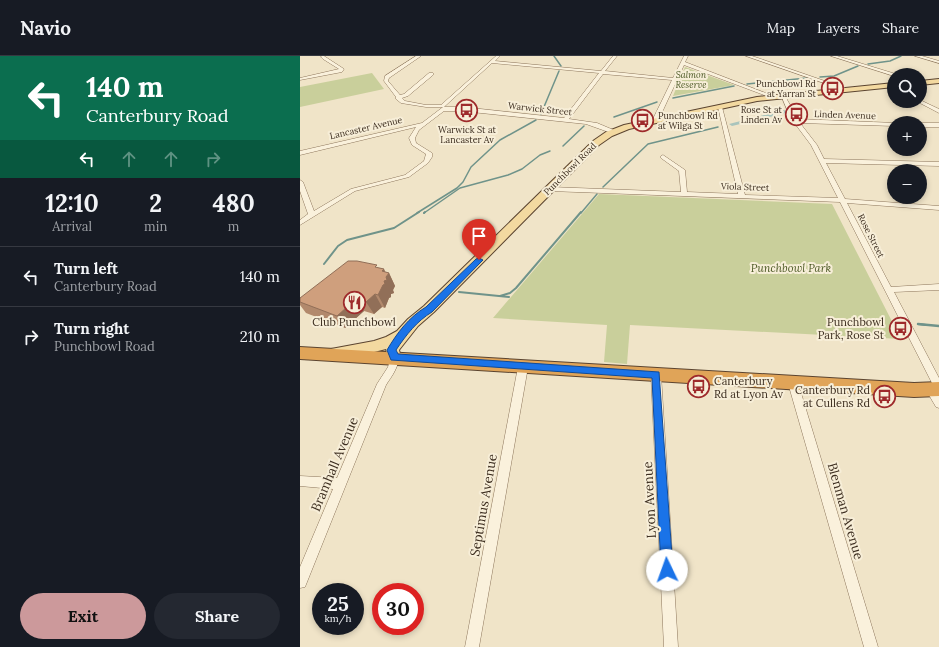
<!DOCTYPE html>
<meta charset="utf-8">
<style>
:root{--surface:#171b24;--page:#242831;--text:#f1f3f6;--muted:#9ea1a6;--line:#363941;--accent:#cc999b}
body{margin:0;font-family:Lora,serif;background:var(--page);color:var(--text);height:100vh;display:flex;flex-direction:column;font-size:15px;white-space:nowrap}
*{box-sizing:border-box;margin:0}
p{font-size:13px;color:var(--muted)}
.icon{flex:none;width:22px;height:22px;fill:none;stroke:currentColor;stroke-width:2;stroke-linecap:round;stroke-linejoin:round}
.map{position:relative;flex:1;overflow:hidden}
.details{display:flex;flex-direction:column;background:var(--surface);width:300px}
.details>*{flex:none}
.hud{background:#0b6e4f;color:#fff;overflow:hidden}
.tools{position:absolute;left:587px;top:12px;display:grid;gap:8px}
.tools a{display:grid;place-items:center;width:40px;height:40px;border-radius:50%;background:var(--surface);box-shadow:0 2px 6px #0003;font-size:20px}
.speed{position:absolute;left:12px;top:527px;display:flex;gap:8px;font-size:20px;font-weight:700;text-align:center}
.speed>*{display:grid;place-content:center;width:52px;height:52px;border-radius:50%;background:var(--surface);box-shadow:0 2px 6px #0003;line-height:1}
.speed small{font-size:10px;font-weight:400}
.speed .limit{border:6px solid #d22;background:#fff;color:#111}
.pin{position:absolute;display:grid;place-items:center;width:34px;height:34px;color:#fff;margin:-41px -17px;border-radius:50% 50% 50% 0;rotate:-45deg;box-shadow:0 0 4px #0007}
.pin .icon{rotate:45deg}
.me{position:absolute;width:44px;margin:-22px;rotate:357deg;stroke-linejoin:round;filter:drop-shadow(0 0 3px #0008)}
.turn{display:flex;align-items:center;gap:14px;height:84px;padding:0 20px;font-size:18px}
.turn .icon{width:52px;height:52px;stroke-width:2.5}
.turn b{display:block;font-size:28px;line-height:34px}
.lanes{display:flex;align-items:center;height:38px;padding:0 20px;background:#0003;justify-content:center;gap:20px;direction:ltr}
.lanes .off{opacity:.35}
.eta{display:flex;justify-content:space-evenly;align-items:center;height:68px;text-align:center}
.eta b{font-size:24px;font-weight:700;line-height:28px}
.action{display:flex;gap:8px;margin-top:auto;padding:8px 20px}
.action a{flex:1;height:46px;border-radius:24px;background:var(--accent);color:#111;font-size:16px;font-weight:700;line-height:46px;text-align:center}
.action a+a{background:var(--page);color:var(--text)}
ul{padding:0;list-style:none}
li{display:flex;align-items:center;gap:12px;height:60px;padding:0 20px;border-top:1px solid var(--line)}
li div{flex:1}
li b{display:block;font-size:15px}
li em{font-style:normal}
header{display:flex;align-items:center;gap:24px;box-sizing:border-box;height:56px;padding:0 20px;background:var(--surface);border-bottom:1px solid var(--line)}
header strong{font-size:19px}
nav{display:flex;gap:22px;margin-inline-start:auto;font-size:14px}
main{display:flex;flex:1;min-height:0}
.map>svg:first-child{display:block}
.green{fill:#c9cf9b}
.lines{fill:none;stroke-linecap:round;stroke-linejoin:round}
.stream-far2{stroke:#6f938a;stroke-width:1.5}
.stream-far1{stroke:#6f938a;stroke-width:2}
.stream{stroke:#6f938a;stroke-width:2.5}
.canal{fill:#a9c4bc;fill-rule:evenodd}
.street-casing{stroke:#8d765c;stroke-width:1}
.primary-casing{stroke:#5b4430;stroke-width:2}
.highway-casing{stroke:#5b4430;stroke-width:2}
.street{fill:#faf1dc;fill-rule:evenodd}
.primary{fill:#f3d9a0;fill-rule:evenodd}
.highway{fill:#e0a458;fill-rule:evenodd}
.wall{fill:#b2896c}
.shaded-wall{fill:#916f58}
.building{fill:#cf9f7d;stroke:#916f58}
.route{fill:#1a73e8;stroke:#114b97}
.labels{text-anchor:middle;stroke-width:4;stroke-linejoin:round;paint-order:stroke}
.far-park-label{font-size:9px;font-style:italic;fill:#4d5a26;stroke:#f7eed8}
.far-poi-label{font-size:9px;fill:#3d2e20;stroke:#f7eed8;text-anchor:end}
.far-street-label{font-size:9px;fill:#3d2e20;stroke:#f7eed8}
.park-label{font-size:11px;font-style:italic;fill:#4d5a26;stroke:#f7eed8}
.poi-label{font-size:11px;fill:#3d2e20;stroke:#f7eed8;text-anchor:end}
.near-street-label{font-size:13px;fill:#3d2e20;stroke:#f7eed8}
</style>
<header>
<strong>Navio</strong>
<nav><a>Map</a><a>Layers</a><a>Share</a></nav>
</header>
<main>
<section class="details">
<div class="hud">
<div class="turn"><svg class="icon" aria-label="left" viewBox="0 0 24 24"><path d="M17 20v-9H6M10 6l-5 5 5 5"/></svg><div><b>140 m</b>Canterbury Road</div></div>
<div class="lanes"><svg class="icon" aria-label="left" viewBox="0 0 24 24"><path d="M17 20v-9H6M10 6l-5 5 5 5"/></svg><svg class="icon off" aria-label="ahead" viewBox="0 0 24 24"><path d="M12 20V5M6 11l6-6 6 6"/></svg><svg class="icon off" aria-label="ahead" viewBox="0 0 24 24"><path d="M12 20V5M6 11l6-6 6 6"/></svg><svg class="icon off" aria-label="right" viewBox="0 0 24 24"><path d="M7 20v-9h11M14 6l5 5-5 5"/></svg></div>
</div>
<div class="eta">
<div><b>12:10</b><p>Arrival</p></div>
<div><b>2</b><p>min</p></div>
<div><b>480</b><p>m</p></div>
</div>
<ul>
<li><svg class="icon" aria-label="left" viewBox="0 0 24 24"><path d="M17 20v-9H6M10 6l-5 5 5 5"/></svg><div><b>Turn left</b><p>Canterbury Road</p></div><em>140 m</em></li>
<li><svg class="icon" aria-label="right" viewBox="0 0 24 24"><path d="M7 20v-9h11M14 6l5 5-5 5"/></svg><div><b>Turn right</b><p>Punchbowl Road</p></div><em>210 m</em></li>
</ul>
<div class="action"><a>Exit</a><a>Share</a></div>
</section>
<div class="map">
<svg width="639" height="591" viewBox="0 0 639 591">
<rect width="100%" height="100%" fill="#f0e4c8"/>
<path class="green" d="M 385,11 L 434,29 L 373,40 Z
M 72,17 L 84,33 L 0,51 L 0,31 Z
M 299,138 L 532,148 L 601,283 L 330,269 L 327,308 L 304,306 L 307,269 L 193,262 Z"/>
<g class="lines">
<path class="stream-far2" d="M 254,0 L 261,10
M 568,8 L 590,5 L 601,0
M 520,21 L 534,20 L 558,10
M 447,28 L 507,22
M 373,42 L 434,30
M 241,58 L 259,15
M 314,61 L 357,46
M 263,90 L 284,70
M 303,131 L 348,88 L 418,71
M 117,157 L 157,132 L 163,126 L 171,111 L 200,84 L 236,64
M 124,157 L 160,132 L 208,119 L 222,113 L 240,99 L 250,95
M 281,157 L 297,138"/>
<path class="stream-far1" d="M 124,157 L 125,156
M 24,208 L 38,190 L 47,184 L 94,172 L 119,156
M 159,236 L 209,241
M 200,240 L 210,237 L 216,232 L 281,156
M 618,268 L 626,269"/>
<path class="stream" d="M 618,268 L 639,270"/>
<path class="canal" d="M 484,54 L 487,56 L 486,57 L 432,70 L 429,68 Z"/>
<defs>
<path id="street" d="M 22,0 L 24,0 L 44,13 L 42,16 L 0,24 L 0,22 L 39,13 L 23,3 L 21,1 Z
M 116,0 L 121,0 L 89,22 L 88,25 L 100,39 L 104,38 L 129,17 L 133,17 L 133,19 L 108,40 L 102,42 L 105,45 L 126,49 L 141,49 L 196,0 L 200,0 L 195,5 L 301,15 L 313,0 L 317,0 L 305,15 L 373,22 L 384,0 L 388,0 L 385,6 L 476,41 L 472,42 L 384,9 L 358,65 L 355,67 L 352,65 L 372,24 L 303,18 L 269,63 L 297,67 L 316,75 L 317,76 L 314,78 L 286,68 L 162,55 L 144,55 L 119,74 L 115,82 L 116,87 L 132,97 L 132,101 L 128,107 L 109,121 L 55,135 L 0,169 L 0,164 L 8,158 L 0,135 L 0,124 L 3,126 L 14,155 L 51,133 L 105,119 L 124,105 L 126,98 L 112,89 L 109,82 L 116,71 L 0,99 L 0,95 L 122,67 L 143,51 L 162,51 L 264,62 L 299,17 L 192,7 L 144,51 L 126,51 L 101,47 L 96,43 L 96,41 L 84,25 L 85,20 Z
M 446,0 L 452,0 L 551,34 L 547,35 Z
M 531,0 L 537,0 L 599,19 L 594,20 Z
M 615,0 L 622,0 L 639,5 L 639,7 Z
M 481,39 L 485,40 L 498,63 L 596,67 L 594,67 L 594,70 L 500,67 L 517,89 L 524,103 L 639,106 L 639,110 L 526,107 L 545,143 L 639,150 L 639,154 L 547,147 L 591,231 L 639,228 L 639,234 L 594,236 L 639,322 L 639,335 L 636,334 L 639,339 L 639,352 L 636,351 L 626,334 L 628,331 L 631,330 L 634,331 L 540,146 L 250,135 L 247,133 L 250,131 L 381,136 L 379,115 L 361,102 L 361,100 L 363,99 L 385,114 L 387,136 L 438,138 L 418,51 L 420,50 L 422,51 L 445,139 L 538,142 L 511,89 L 490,61 Z
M 620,44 L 639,53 L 639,57 L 618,46 L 618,45 L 620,45 Z
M 620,67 L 639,67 L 639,71 L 620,71 Z
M 94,298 L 97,300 C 101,309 91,321 86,329 L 5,531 L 0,532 L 0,511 L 33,433 L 0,430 L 0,420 L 37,422 L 77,328 L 88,311 L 91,300 Z
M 223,307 L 226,308 L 228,311 L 179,591 L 165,591 L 218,311 L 220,308 Z
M 356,315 L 359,316 L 361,319 L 378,591 L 364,591 L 351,319 L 353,316 Z
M 493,323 L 496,324 L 498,327 L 578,591 L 564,591 L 488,327 L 490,324 Z"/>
<path id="primary" d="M 639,23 L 639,27 L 620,29 L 620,25 Z
M 594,27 L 594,31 L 457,45 L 329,73 L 312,80 L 299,89 L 134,256 L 118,270 L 99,294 L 101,302 L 99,306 L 94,307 L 89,306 L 86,293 L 66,298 L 31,303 L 26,302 L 24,298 L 26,294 L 31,293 L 74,285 L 86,281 L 97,275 L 108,263 L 124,250 L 293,85 L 306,76 L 324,69 L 457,41 Z"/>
<path id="highway" d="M 0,291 L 614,327 L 639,326 L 639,340 L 614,341 L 0,303 Z"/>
</defs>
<use href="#street" class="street-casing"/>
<use href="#primary" class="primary-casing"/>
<use href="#highway" class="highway-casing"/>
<use href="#street" class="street"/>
<use href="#primary" class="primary"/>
<use href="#highway" class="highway"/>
</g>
<path class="wall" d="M 79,212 L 84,213 L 85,216 L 89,217 L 95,230 L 93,234 L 94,237 L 91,238 L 91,241 L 89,242 L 85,252 L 82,251 L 74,258 L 64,255 L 45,272 L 6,257 L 0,249 L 0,242 Z"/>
<path class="shaded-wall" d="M 84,213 L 87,220 L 89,217 L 95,230 L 93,234 L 94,237 L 91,238 L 91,241 L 89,242 L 85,252 L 78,239 L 82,215 Z
M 75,238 L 82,251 L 74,258 L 66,246 Z
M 57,242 L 64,255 L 45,272 L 37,260 Z"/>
<path class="building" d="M 48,205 L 57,205 L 77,209 L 75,211 L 84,213 L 82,215 L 89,217 L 86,221 L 87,224 L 84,225 L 85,228 L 83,229 L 78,239 L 75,238 L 66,246 L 57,242 L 37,260 L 0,246 L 0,242 Z"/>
<path class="route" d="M 179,202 L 183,204 L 181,206 L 132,256 C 117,265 106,279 96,294 L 98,298 L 359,316 L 373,514 L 371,518 L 367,520 L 363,518 L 361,514 L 352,322 L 91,304 L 87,294 C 97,277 109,261 126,251 L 176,203 Z"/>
<defs>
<symbol id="bus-ring" viewBox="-11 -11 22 22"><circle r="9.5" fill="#f7eed8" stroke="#9e2a2b" stroke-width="1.5"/><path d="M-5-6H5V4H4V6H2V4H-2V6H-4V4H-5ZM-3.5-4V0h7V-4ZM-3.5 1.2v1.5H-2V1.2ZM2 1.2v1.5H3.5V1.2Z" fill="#9e2a2b"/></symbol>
<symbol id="restaurant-ring" viewBox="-11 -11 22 22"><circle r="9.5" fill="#f7eed8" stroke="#9e2a2b" stroke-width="1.5"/><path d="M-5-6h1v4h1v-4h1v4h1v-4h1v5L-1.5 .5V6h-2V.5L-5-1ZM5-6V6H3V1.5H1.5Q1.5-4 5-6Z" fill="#9e2a2b"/></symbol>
</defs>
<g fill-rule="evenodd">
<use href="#bus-ring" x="520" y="20" width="25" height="25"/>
<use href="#bus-ring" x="154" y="42" width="25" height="25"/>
<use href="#bus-ring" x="484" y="46" width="25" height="25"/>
<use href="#bus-ring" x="330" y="52" width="25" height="25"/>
<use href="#restaurant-ring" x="42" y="234" width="25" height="25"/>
<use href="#bus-ring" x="588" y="260" width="25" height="25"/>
<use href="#bus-ring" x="386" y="318" width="25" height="25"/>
<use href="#bus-ring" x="572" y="328" width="25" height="25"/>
</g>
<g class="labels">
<g class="far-park-label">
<text x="391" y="22">Salmon<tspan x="391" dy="10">Reserve</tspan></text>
</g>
<g class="far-poi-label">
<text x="516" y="31">Punchbowl Rd<tspan x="516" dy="10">at Yarran St</tspan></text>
<text x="482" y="57">Rose St at<tspan x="482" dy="10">Linden Av</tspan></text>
<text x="358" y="63" text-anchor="start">Punchbowl Rd<tspan x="358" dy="10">at Wilga St</tspan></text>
<text x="167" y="77" text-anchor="middle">Warwick St at<tspan x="167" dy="10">Lancaster Av</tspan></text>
</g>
<g class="far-street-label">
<text transform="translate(240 53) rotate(6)" y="3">Warwick Street</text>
<text transform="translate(545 59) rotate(2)" y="3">Linden Avenue</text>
<text transform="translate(66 72) rotate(-13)" y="3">Lancaster Avenue</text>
<text transform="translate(270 113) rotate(-45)" y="3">Punchbowl Road</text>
<text transform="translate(445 131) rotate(2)" y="3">Viola Street</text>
<text transform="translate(571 180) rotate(63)" y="3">Rose Street</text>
</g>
<g class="park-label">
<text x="491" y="216">Punchbowl Park</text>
</g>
<g class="poi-label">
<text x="54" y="270" text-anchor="middle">Club Punchbowl</text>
<text x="584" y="270">Punchbowl<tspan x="584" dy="13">Park, Rose St</tspan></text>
<text x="414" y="329" text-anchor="start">Canterbury<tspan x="414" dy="13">Rd at Lyon Av</tspan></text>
<text x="570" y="338">Canterbury Rd<tspan x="570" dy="13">at Cullens Rd</tspan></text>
</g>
<g class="near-street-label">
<text transform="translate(34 408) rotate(-67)" y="5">Bramhall Avenue</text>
<text transform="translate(349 444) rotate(-93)" y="5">Lyon Avenue</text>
<text transform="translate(183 449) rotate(-80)" y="5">Septimus Avenue</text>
<text transform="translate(546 455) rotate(74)" y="5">Blenman Avenue</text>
</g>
</g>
</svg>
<div class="tools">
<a><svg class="icon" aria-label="search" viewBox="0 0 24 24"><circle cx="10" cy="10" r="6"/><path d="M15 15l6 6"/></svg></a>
<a>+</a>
<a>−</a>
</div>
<div class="speed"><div>25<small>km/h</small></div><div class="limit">30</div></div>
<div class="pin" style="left:179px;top:204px;background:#d93025"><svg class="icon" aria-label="arrive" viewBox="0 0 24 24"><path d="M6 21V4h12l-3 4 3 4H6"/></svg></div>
<svg class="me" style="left:367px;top:514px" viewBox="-20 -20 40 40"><circle r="19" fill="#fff"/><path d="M0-13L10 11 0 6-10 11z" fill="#1a73e8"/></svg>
</div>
</main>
